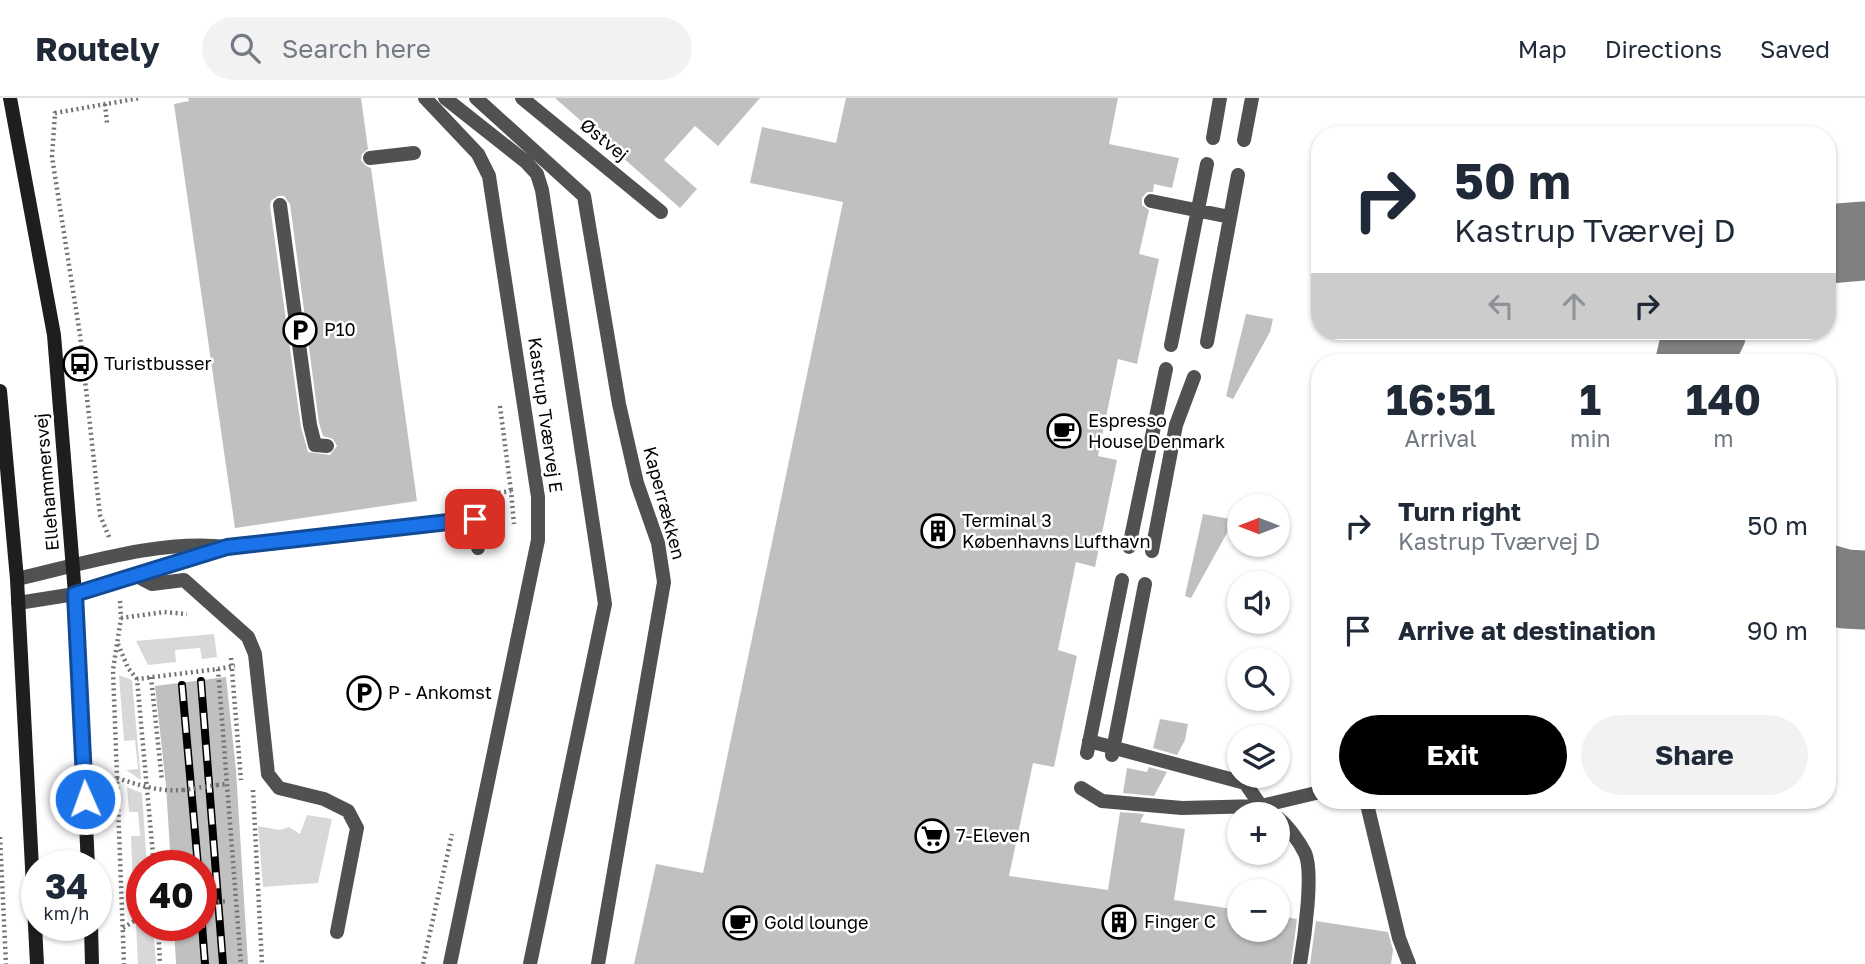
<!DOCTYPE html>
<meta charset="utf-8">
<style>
:root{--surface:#fff;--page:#f2f2f3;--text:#1f2937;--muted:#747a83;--line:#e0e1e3;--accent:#000}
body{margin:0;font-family:"Golos Text",sans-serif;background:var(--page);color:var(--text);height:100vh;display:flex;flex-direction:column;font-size:26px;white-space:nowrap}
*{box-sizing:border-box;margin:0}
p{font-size:23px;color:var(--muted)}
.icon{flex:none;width:38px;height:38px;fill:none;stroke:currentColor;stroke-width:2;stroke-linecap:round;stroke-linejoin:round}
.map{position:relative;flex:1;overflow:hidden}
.panel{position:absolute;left:1311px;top:256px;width:525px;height:455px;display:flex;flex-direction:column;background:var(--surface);border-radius:28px;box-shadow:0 2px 5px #0004}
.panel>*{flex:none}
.hud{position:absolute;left:1311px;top:28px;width:525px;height:214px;border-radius:28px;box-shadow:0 2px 5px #0004;background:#fff;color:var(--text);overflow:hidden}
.needle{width:46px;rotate:270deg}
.fabs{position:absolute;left:1227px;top:396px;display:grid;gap:14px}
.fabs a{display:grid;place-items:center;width:63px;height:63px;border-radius:50%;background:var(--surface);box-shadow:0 2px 5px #0004;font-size:35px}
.speed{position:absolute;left:21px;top:752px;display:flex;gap:14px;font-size:35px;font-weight:700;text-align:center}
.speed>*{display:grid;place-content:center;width:91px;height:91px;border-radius:50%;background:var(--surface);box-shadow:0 2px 5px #0004;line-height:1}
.speed small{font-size:18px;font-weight:400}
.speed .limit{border:10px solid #d22;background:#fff;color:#111}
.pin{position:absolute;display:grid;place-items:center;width:60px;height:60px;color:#fff;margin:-30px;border-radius:14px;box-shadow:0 4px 10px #0006}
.me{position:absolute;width:77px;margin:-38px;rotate:358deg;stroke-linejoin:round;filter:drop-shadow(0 0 5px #0008)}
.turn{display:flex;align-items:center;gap:24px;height:147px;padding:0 28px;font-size:32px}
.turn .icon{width:91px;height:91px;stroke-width:2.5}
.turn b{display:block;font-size:49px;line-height:60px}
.lanes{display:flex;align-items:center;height:66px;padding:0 28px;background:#0003;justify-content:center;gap:35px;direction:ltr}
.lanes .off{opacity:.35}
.eta{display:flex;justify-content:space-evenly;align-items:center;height:119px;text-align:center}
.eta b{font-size:42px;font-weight:700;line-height:49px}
.primary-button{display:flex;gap:14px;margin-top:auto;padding:14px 28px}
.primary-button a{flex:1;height:80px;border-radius:42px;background:var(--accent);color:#fff;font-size:28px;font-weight:700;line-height:80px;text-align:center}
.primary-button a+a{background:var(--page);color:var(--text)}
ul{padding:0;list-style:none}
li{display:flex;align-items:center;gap:21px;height:105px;padding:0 28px}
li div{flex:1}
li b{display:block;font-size:26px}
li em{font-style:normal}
header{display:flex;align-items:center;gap:42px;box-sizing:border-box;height:98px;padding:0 35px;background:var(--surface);border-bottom:2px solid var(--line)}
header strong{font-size:33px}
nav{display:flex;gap:38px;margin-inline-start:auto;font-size:24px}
.search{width:490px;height:63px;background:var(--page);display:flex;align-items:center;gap:18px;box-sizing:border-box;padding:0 24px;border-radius:38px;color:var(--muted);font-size:26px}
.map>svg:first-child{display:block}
.green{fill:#d8d8d8}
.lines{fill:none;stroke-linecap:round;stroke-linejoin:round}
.taxiway{stroke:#808080;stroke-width:79}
.building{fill:#c0c0c0;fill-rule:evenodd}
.path{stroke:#737373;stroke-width:4.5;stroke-dasharray:2 3.5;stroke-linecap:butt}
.lane{stroke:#515151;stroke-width:14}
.secondary{stroke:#1e1e1e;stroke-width:14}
.rail-casing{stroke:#000;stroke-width:8}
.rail{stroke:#fff;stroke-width:5;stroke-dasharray:16;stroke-linecap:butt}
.path-bridge{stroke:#737373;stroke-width:4.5;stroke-dasharray:2 3.5;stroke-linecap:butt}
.route-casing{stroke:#114b97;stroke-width:18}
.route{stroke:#1a73e8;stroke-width:12}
.labels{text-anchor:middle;stroke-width:5;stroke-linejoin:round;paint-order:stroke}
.street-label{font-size:18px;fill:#000;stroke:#fff}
.poi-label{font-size:18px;fill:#000;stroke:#fff;text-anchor:start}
</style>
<header>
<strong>Routely</strong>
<div class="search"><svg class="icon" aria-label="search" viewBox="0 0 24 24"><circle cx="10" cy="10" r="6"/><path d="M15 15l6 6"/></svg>Search here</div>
<nav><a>Map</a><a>Directions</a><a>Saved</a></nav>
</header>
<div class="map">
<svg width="1865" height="866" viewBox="0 0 1865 866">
<rect width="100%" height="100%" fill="#fff"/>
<path class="green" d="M 214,536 L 217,559 L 202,561 L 200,550 L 175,552 L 176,564 L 148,567 L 136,543 Z
M 119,577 L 132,582 L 141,682 L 126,672 L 138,671 L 135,642 L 124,643 Z
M 127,689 L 142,695 L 147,768 L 142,768 L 142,809 L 134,814 L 131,738 L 140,738 L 138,714 L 129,714 Z
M 307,717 L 332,721 L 318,785 L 263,789 L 258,728 L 280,732 L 289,729 L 300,736 Z
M 142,823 L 142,828 L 153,828 L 156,866 L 138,866 L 136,826 Z"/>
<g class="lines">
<path class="taxiway" d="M 1827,146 L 1865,143
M 1695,264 L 1699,247 L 1707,233
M 1827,486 L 1845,491 L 1865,492"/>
</g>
<path class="building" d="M 188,0 L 361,0 L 368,51 L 362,56 L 361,62 L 366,68 L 371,70 L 417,403 L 235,430 L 174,6 L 189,3 ZM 278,98 L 284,98 L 290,106 L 319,325 L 323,338 L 333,341 L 337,348 L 330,357 L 308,354 L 301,329 L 270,108 L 271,103 Z
M 555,0 L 760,0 L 718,48 L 695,28 L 664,62 L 697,91 L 680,110 Z
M 846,0 L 1118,0 L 1109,46 L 1179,60 L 1172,90 L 1154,86 L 1153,94 L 1147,94 L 1142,100 L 1142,107 L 1149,112 L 1139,156 L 1159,161 L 1137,266 L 1118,261 L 1098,358 L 1117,362 L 1095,469 L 1076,464 L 1058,552 L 1077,558 L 1054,669 L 1033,665 L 1009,778 L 1108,792 L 1120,714 L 1144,716 L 1140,724 L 1185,731 L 1174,802 L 1239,812 L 1239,831 L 1278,831 L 1278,818 L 1297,821 L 1291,866 L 634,866 L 656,766 L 703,775 L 843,104 L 750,85 L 762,29 L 836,45 Z
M 1246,216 L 1273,221 L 1270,234 L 1233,301 L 1226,298 Z
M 1203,416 L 1230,421 L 1227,435 L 1191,500 L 1185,498 Z
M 226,579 L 236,672 L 248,866 L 176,866 L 174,828 L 201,828 L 201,768 L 171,768 L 166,688 L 155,588 Z
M 1160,621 L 1188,626 L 1185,642 L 1177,657 L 1153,650 Z
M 1149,669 L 1167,674 L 1154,698 L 1123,695 L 1127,670 L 1147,674 Z
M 1316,823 L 1388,834 L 1393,852 L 1391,866 L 1310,866 Z"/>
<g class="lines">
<path class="path" d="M 105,6 L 107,25
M 500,308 L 511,393
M 477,398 L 511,393 L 514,426
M 109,439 L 100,417 L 80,237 L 52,59 L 55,15 L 140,0
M 120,503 L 121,520 L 113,572 L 124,866
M 121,520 L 164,514 L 187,516
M 118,546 L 128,570 L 137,581
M 231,560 L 241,682
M 218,571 L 235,568
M 151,579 L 162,683
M 117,680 C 139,687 159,694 183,692
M 217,687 L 228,686
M 253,692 L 262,866
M 0,739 L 6,866
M 154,768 L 137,581 L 218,571 L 241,866
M 158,828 L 160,866
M 123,830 L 142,818
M 423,866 L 452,736"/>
<path class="lane" d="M 425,0 L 478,56 L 489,78 L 538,399 L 538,442 L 450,866
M 445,0 L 526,64 L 537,76 L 542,92 L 605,506 L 530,866
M 476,0 L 584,98 L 619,306 L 637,385 L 658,445 L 664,484 L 598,866
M 522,0 L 661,114
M 1213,40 L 1220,0
M 1244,42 L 1252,0
M 370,60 L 414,55
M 1151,103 L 1230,119
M 280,107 L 310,327 L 315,347 L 327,348
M 1207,244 L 1238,77
M 1171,247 L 1207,66
M 1129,449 L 1166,271
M 1152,453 L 1176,327 L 1194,279
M 137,478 L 152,486 L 184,482 L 248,539 L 255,556 L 268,676 L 279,690 L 324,701 L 348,713 L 357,730 L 337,834
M 17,481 C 83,466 159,441 227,449 L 475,421 L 478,450
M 18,505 L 75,496 L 222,451
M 1087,655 L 1122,482
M 1112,657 L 1145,486
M 1081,690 L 1102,703 L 1182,710 L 1261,708 L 1245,685 L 1089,643
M 1366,702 L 1399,840 L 1409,866
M 1261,708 L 1320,694
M 1278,720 C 1288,728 1299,743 1305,755 C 1314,774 1304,843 1300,866"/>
<path class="secondary" d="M 10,0 L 54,237 L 75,496 L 88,768
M 0,293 L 17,481 L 37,866
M 91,828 L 92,866"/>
<defs>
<path id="rail" d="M 201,583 L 223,866
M 182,587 L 198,768
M 201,814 L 205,866"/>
</defs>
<use href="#rail" class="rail-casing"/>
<use href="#rail" class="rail"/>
<path class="path-bridge" d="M 183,692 L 217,687
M 201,805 L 227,803"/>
</g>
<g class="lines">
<defs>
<path id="route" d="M 85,701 L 75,496 L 227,449 L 475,421"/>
</defs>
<use href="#route" class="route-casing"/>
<use href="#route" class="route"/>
</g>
<defs>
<symbol id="parking-ring" viewBox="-11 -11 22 22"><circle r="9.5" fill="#fff" stroke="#000" stroke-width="1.5"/><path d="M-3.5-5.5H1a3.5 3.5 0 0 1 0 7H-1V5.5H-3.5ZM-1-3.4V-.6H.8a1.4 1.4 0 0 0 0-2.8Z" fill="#000"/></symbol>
<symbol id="bus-ring" viewBox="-11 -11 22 22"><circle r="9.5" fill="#fff" stroke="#000" stroke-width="1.5"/><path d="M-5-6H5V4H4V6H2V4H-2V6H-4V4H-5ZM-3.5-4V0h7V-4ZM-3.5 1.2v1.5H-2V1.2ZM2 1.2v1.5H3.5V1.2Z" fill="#000"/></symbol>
<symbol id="cafe-ring" viewBox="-11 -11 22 22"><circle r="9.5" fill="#fff" stroke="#000" stroke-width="1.5"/><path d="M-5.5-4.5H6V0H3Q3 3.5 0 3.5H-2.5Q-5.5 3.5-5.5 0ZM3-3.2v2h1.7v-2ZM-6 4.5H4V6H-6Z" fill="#000"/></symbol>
<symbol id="building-ring" viewBox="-11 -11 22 22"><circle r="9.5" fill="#fff" stroke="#000" stroke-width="1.5"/><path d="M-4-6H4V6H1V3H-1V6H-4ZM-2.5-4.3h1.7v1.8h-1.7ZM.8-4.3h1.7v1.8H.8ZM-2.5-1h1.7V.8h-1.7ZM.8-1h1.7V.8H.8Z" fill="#000"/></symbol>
<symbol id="supermarket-ring" viewBox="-11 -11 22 22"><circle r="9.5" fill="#fff" stroke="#000" stroke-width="1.5"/><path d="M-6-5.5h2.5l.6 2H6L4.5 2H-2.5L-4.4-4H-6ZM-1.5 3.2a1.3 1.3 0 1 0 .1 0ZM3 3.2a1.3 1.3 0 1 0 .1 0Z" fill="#000"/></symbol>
</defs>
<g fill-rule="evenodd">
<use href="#parking-ring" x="281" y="213" width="38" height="38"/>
<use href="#bus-ring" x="61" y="247" width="38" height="38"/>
<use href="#cafe-ring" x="1045" y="314" width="38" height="38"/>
<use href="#building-ring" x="919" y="414" width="38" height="38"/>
<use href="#parking-ring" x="345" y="576" width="38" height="38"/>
<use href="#supermarket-ring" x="913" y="719" width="38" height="38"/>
<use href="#building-ring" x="1100" y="805" width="38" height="38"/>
<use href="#cafe-ring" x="721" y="806" width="38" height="38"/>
</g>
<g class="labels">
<g class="street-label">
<text transform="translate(604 42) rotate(39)" y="6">Østvej</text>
<text transform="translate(545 317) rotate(82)" y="6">Kastrup Tværvej E</text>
<text transform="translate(47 384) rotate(-95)" y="6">Ellehammersvej</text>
<text transform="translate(664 405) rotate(75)" y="6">Kaperrækken</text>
</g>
<g class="poi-label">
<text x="324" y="238">P10</text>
<text x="104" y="272">Turistbusser</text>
<text x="1088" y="329">Espresso<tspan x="1088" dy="21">House Denmark</tspan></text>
<text x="962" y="429">Terminal 3<tspan x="962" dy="21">Københavns Lufthavn</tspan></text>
<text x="388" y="601">P - Ankomst</text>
<text x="956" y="744">7-Eleven</text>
<text x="1144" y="830">Finger C</text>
<text x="764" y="831">Gold lounge</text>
</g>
</g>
</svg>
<div class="fabs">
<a><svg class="needle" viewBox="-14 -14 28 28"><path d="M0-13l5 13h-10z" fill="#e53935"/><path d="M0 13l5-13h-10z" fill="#747a83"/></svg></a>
<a><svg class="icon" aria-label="sound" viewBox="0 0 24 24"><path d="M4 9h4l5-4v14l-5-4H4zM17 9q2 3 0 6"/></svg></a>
<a><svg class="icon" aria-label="search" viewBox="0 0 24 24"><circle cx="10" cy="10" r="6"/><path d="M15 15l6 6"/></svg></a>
<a><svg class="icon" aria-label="layers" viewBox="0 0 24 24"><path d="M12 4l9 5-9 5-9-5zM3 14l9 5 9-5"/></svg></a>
<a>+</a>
<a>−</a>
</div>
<div class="speed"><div>34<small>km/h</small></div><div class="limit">40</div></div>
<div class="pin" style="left:475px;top:421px;background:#d93025"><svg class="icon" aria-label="arrive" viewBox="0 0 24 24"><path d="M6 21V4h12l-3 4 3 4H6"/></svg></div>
<svg class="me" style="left:85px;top:701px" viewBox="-20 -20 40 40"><circle r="17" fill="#1a73e8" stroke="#fff" stroke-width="3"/><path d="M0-11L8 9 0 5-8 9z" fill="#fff"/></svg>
<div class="hud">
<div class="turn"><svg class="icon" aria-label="right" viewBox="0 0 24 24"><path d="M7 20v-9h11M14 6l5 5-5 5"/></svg><div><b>50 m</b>Kastrup Tværvej D</div></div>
<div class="lanes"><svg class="icon off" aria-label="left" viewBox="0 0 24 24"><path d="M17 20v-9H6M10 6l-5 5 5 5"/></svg><svg class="icon off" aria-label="ahead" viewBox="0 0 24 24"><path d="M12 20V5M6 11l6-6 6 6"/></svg><svg class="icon" aria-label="right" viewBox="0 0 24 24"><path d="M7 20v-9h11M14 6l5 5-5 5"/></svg></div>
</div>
<section class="panel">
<div class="eta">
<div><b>16:51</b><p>Arrival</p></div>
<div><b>1</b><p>min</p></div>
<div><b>140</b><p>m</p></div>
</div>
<ul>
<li><svg class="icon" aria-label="right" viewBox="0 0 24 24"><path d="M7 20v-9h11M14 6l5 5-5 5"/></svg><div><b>Turn right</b><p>Kastrup Tværvej D</p></div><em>50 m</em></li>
<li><svg class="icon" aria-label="arrive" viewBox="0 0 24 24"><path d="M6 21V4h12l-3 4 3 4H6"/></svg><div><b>Arrive at destination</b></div><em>90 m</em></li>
</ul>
<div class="primary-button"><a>Exit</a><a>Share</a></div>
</section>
</div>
